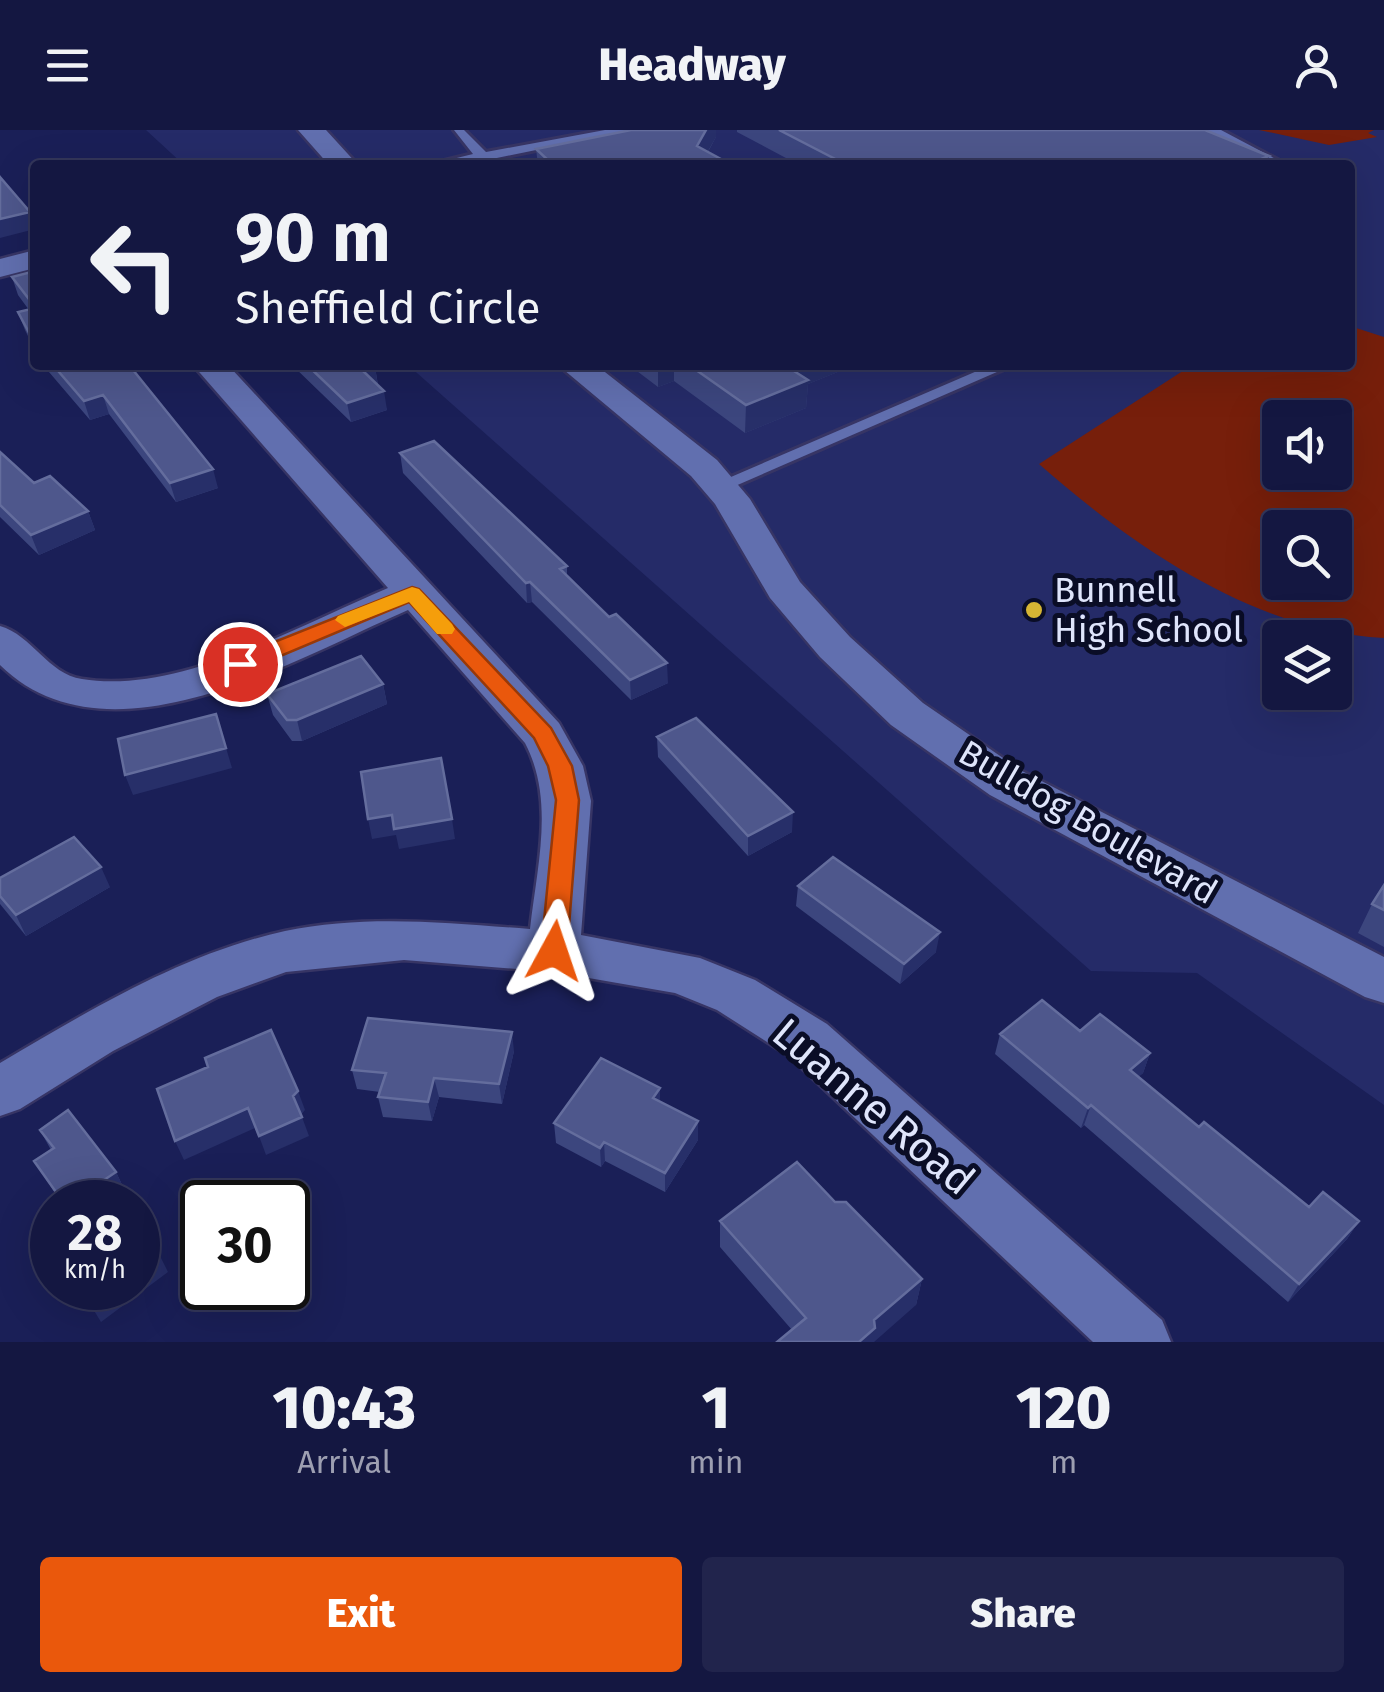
<!DOCTYPE html>
<style>
:root{--surface:#141741;--page:#21244c;--text:#f1f3f6;--muted:#9d9fb1;--line:#33365a;--accent:#ea580c}
body{margin:0;font-family:"Fira Sans",sans-serif;background:var(--page);color:var(--text);height:100vh;display:flex;flex-direction:column;font-size:38px;white-space:nowrap}
*{box-sizing:border-box;margin:0}
p{font-size:32px;color:var(--muted)}
.icon{flex:none;width:55px;height:55px;fill:none;stroke:currentColor;stroke-width:2;stroke-linecap:round;stroke-linejoin:round}
.map{position:relative;height:1212px;overflow:hidden}
.panel{display:flex;flex-direction:column;background:var(--surface);flex:1}
.panel>*{flex:none}
.guide{position:absolute;left:30px;top:30px;width:1325px;height:210px;border-radius:10px;box-shadow:0 10px 40px #0002,0 0 0 2px var(--line);background:#141741;color:var(--text);overflow:hidden}
.fabs{position:absolute;left:1262px;top:270px;display:grid;gap:20px}
.fabs a{display:grid;place-items:center;width:90px;height:90px;border-radius:10px;background:var(--surface);box-shadow:0 10px 40px #0002,0 0 0 2px var(--line);font-size:50px}
.speed{position:absolute;left:30px;top:1050px;display:flex;gap:20px;font-size:50px;font-weight:700;text-align:center}
.speed>*{display:grid;place-content:center;width:130px;height:130px;border-radius:50%;background:var(--surface);box-shadow:0 10px 40px #0002,0 0 0 2px var(--line);line-height:1}
.speed small{font-size:25px;font-weight:400}
.speed .limit{border:5px solid #111;border-radius:15px;background:#fff;color:#111}
.pin{position:absolute;display:grid;place-items:center;width:85px;height:85px;color:#fff;margin:-42px;border:5px solid #fff;border-radius:50%;box-shadow:0 2px 10px #0007}
.me{position:absolute;width:110px;margin:-55px;rotate:5deg;stroke-linejoin:round;filter:drop-shadow(0 0 8px #0008)}
.turn{display:flex;align-items:center;gap:35px;height:210px;padding:0 40px;font-size:45px}
.turn .icon{width:130px;height:130px;stroke-width:2.5}
.turn b{display:block;font-size:70px;line-height:85px}
.eta{display:flex;justify-content:space-evenly;align-items:center;height:170px;text-align:center}
.eta b{font-size:60px;font-weight:800;line-height:70px}
.action{display:flex;gap:20px;margin-top:auto;padding:20px 40px}
.action a{flex:1;height:115px;border-radius:10px;background:var(--accent);color:#fff;font-size:40px;font-weight:800;line-height:115px;text-align:center}
.action a+a{background:var(--page);color:var(--text)}
header{display:flex;justify-content:space-between;align-items:center;height:130px;padding:0 40px;background:var(--surface);font-size:45px;font-weight:800}
.map>svg:first-child{display:block}
.built{fill:#252b68;fill-rule:evenodd}
.green{fill:#771f0b;fill-rule:evenodd}
.lines{fill:none;stroke-linecap:round;stroke-linejoin:round}
.lane-casing{stroke:#373565;stroke-width:6}
.street-casing{stroke:#373565;stroke-width:5}
.lane{fill:#616faf;fill-rule:evenodd}
.street{fill:#616faf;fill-rule:evenodd}
.wall{fill:#3c467e}
.shaded-wall{fill:#272f69}
.building{fill:#4e578c;stroke:#646d9d;stroke-width:2.5}
.route{fill:#ea580c;stroke:#983908;stroke-width:2.5}
.slow{fill:#f59e0b}
.poi-dot{fill:#d6b534;stroke:#0a0d26;stroke-width:4}
.labels{text-anchor:middle;stroke-width:10;stroke-linejoin:round;paint-order:stroke}
.poi-label{font-size:35px;fill:#dfe5fb;stroke:#0a0d26;text-anchor:start}
.street-label{font-size:35px;fill:#dfe5fb;stroke:#0a0d26}
.near-street-label{font-size:42px;fill:#dfe5fb;stroke:#0a0d26}
</style>
<header><svg class="icon" aria-label="menu" viewBox="0 0 24 24"><path d="M4 6h16M4 12h16M4 18h16"/></svg>Headway<svg class="icon" aria-label="person" viewBox="0 0 24 24"><circle cx="12" cy="8" r="4"/><path d="M4 21q1-7 8-7t8 7"/></svg></header>
<div class="map">
<svg width="1384" height="1212" viewBox="0 0 1384 1212">
<rect width="100%" height="100%" fill="#1a1f57"/>
<path class="built" d="M 146,0 L 1384,0 L 1384,975 L 1197,843 L 1091,841 L 408,235 L 1350,235 L 1350,35 L 184,35 ZM 1280,288 L 1335,288 L 1335,342 L 1280,342 ZM 1280,398 L 1335,398 L 1335,452 L 1280,452 ZM 1280,508 L 1335,508 L 1335,562 L 1280,562 Z"/>
<path class="green" d="M 1259,0 L 1374,0 L 1368,3 L 1377,7 L 1329,15 Z
M 1350,196 L 1384,207 L 1384,508 C 1256,502 1132,416 1039,334 L 1192,235 L 1350,235 ZM 1280,288 L 1335,288 L 1335,342 L 1280,342 ZM 1280,398 L 1335,398 L 1335,452 L 1280,452 Z"/>
<g class="lines">
<defs>
<path id="lane" d="M 454,0 L 464,0 L 486,22 L 605,0 L 634,0 L 492,29 L 498,35 L 483,35 L 480,31 L 428,35 L 473,24 Z
M 1204,0 L 1221,0 L 1287,35 L 1270,35 Z
M 991,235 L 1013,235 L 726,360 L 719,362 L 710,356 Z"/>
<path id="street" d="M 298,0 L 326,0 L 358,35 L 329,35 Z
M 35,120 L 35,138 L 0,147 L 0,129 Z
M 193,235 L 228,235 L 559,593 L 583,636 L 591,671 L 581,805 L 700,828 L 755,850 L 827,894 L 1162,1190 L 1171,1212 L 1093,1212 L 789,926 L 717,880 L 675,863 L 554,842 L 404,830 L 286,842 L 217,867 L 113,921 L 20,979 L 0,986 L 0,933 C 88,881 184,823 285,801 C 366,784 449,793 530,799 C 537,736 555,670 525,613 L 408,480 C 295,529 108,641 0,535 L 0,496 C 32,505 48,544 82,549 C 179,565 302,494 388,458 Z
M 558,235 L 596,235 L 717,330 L 750,369 L 800,452 L 850,507 L 923,573 L 1022,641 L 1384,827 L 1384,873 L 1365,867 L 990,665 L 891,595 L 820,527 L 770,468 L 715,374 L 691,346 Z"/>
</defs>
<use href="#lane" class="lane-casing"/>
<use href="#street" class="street-casing"/>
<use href="#lane" class="lane"/>
<use href="#street" class="street"/>
</g>
<path class="wall" d="M 631,0 L 716,0 L 716,7 L 708,22 L 732,35 L 538,35 L 536,19 Z
M 737,0 L 1205,0 L 1269,26 L 1267,35 L 799,35 L 737,2 Z
M 35,141 L 35,220 L 25,200 L 18,182 L 29,180 L 18,165 L 12,147 Z
M 43,235 L 129,235 L 218,358 L 176,372 L 109,284 L 90,290 Z
M 292,235 L 373,235 L 375,237 L 378,255 L 387,280 L 351,292 Z
M 629,235 L 855,235 L 808,254 L 806,278 L 745,303 L 674,251 L 658,257 Z
M 0,322 L 34,353 L 88,381 L 95,400 L 39,425 L 0,387 Z
M 400,323 L 567,436 L 567,447 L 609,487 L 668,553 L 631,570 L 532,472 L 527,473 L 403,343 Z
M 383,554 L 387,574 L 302,611 L 292,611 L 273,585 L 267,564 Z
M 657,607 L 792,702 L 748,726 L 658,627 Z
M 0,748 L 110,757 L 26,806 L 0,774 Z
M 1384,755 L 1384,817 L 1358,803 L 1372,774 Z
M 798,756 L 936,822 L 900,854 L 796,776 Z
M 1080,901 L 1150,923 L 1143,943 L 1138,947 L 1199,997 L 1309,1077 L 1359,1091 L 1347,1109 L 1288,1172 L 1084,995 L 1081,998 L 995,924 L 1000,904 Z
M 514,921 L 502,974 L 439,967 L 432,991 L 383,987 L 378,967 L 380,962 L 357,959 L 352,940 Z
M 660,972 L 698,1010 L 665,1062 L 605,1031 L 601,1037 L 556,1013 L 554,993 Z
M 40,1000 L 116,1042 L 125,1061 L 116,1067 L 120,1072 L 61,1072 L 34,1031 L 51,1020 Z
M 835,1072 L 922,1149 L 916,1175 L 792,1200 L 720,1117 L 720,1091 Z"/>
<path class="shaded-wall" d="M 706,0 L 716,0 L 716,7 L 700,35 L 697,16 Z
M 1269,26 L 1267,35 L 1246,35 Z
M 30,82 L 35,99 L 0,108 L 0,89 Z
M 658,235 L 674,235 L 674,251 L 658,257 Z
M 788,235 L 855,235 L 808,254 L 806,278 L 745,303 L 746,275 Z
M 375,237 L 378,256 L 363,241 Z
M 384,261 L 387,280 L 351,292 L 347,273 Z
M 103,265 L 109,284 L 90,290 L 84,271 Z
M 213,339 L 218,358 L 176,372 L 170,353 Z
M 88,381 L 95,400 L 39,425 L 31,405 Z
M 530,452 L 532,472 L 527,473 L 526,453 Z
M 667,533 L 668,553 L 631,570 L 630,550 Z
M 383,554 L 387,574 L 302,611 L 297,590 Z
M 216,584 L 232,638 L 133,665 L 125,645 Z
M 793,682 L 792,702 L 748,726 L 748,706 Z
M 392,685 L 452,689 L 455,709 L 399,719 L 396,705 L 372,709 L 368,689 Z
M 101,737 L 110,757 L 26,806 L 16,785 Z
M 940,802 L 936,822 L 900,854 L 904,834 Z
M 512,902 L 514,921 L 502,974 L 499,954 Z
M 1150,923 L 1143,943 L 1123,960 L 1130,940 Z
M 434,948 L 439,967 L 432,991 L 428,972 Z
M 660,958 L 660,977 L 653,968 Z
M 298,961 L 305,980 L 300,986 L 293,966 Z
M 1091,975 L 1084,995 L 1081,998 L 1088,978 Z
M 248,978 L 255,998 L 184,1030 L 175,1011 Z
M 302,987 L 309,1006 L 266,1025 L 259,1006 Z
M 698,991 L 698,1010 L 665,1062 L 665,1043 Z
M 604,1012 L 605,1031 L 601,1037 L 600,1018 Z
M 116,1042 L 125,1061 L 113,1069 L 104,1050 Z
M 1359,1091 L 1347,1109 L 1288,1172 L 1299,1154 Z
M 159,1124 L 168,1142 L 101,1192 L 90,1174 L 113,1158 L 138,1158 L 138,1140 Z
M 922,1149 L 916,1175 L 874,1212 L 859,1212 L 874,1190 Z"/>
<path class="building" d="M 631,0 L 706,0 L 697,16 L 732,35 L 541,35 L 539,33 L 549,31 L 536,19 Z
M 779,0 L 1205,0 L 1269,26 L 1246,35 L 847,35 Z
M 0,47 L 30,82 L 0,89 Z
M 35,141 L 35,177 L 12,147 Z
M 35,178 L 35,214 L 18,182 Z
M 53,235 L 129,235 L 213,339 L 170,353 L 103,265 L 84,271 Z
M 307,235 L 373,235 L 375,237 L 363,241 L 384,261 L 347,273 Z
M 689,235 L 788,235 L 786,236 L 808,250 L 746,275 Z
M 434,311 L 567,436 L 560,439 L 609,487 L 616,484 L 667,533 L 630,550 L 530,452 L 526,453 L 400,323 Z
M 0,322 L 34,353 L 50,346 L 88,381 L 31,405 L 0,375 Z
M 361,526 L 383,554 L 297,590 L 287,590 L 267,564 Z
M 216,584 L 226,618 L 125,645 L 118,609 Z
M 696,588 L 793,682 L 748,706 L 657,607 Z
M 441,628 L 452,689 L 394,699 L 392,685 L 368,689 L 361,642 Z
M 74,707 L 101,737 L 16,785 L 0,766 L 0,748 Z
M 833,727 L 940,802 L 904,834 L 798,756 Z
M 1384,755 L 1384,780 L 1372,774 Z
M 1042,870 L 1080,901 L 1100,884 L 1150,923 L 1130,940 L 1199,997 L 1204,992 L 1309,1077 L 1323,1062 L 1359,1091 L 1299,1154 L 1091,975 L 1088,978 L 1000,904 Z
M 368,888 L 512,902 L 499,954 L 434,948 L 428,972 L 378,967 L 386,943 L 352,940 Z
M 271,900 L 298,961 L 293,966 L 302,987 L 259,1006 L 248,978 L 175,1011 L 157,959 L 208,937 L 205,928 Z
M 601,928 L 660,958 L 653,968 L 698,991 L 665,1043 L 604,1012 L 600,1018 L 554,993 Z
M 68,980 L 116,1042 L 104,1050 L 120,1072 L 63,1072 L 34,1031 L 54,1018 L 40,1000 Z
M 797,1032 L 835,1072 L 846,1072 L 922,1149 L 874,1190 L 875,1198 L 859,1212 L 777,1212 L 806,1188 L 720,1091 Z
M 52,1087 L 52,1120 L 37,1097 Z
M 138,1096 L 159,1124 L 138,1140 Z
M 79,1158 L 113,1158 L 90,1174 Z"/>
<path class="route" d="M 412,457 L 419,459 L 551,598 L 572,636 L 579,670 L 567,821 L 563,828 L 554,831 L 545,828 L 541,821 L 556,670 L 548,636 L 534,608 L 409,472 L 247,540 L 232,540 L 229,534 L 232,529 Z"/>
<path class="slow" d="M 412,457 L 419,459 L 452,494 L 455,499 L 452,504 L 437,504 L 409,472 L 345,497 L 335,490 L 338,486 Z"/>
<circle class="poi-dot" cx="1034" cy="480" r="10"/>
<g class="labels">
<g class="poi-label">
<text x="1054" y="472">Bunnell<tspan x="1054" dy="40">High School</tspan></text>
</g>
<g class="street-label">
<text transform="translate(1088 692) rotate(30)" y="12">Bulldog Boulevard</text>
</g>
<g class="near-street-label">
<text transform="translate(874 976) rotate(40)" y="15">Luanne Road</text>
</g>
</g>
</svg>
<div class="fabs">
<a><svg class="icon" aria-label="sound" viewBox="0 0 24 24"><path d="M4 9h4l5-4v14l-5-4H4zM17 9q2 3 0 6"/></svg></a>
<a><svg class="icon" aria-label="search" viewBox="0 0 24 24"><circle cx="10" cy="10" r="6"/><path d="M15 15l6 6"/></svg></a>
<a><svg class="icon" aria-label="layers" viewBox="0 0 24 24"><path d="M12 4l9 5-9 5-9-5zM3 14l9 5 9-5"/></svg></a>
</div>
<div class="speed"><div>28<small>km/h</small></div><div class="limit">30</div></div>
<div class="pin" style="left:240px;top:534px;background:#d93025"><svg class="icon" aria-label="arrive" viewBox="0 0 24 24"><path d="M6 21V4h12l-3 4 3 4H6"/></svg></div>
<svg class="me" style="left:554px;top:821px" viewBox="-20 -20 40 40"><path d="M0-17L14 15 0 8-14 15z" fill="#ea580c" stroke="#fff" stroke-width="4"/></svg>
<div class="guide">
<div class="turn"><svg class="icon" aria-label="left" viewBox="0 0 24 24"><path d="M17 20v-9H6M10 6l-5 5 5 5"/></svg><div><b>90 m</b>Sheffield Circle</div></div>
</div>
</div>
<section class="panel">
<div class="eta">
<div><b>10:43</b><p>Arrival</p></div>
<div><b>1</b><p>min</p></div>
<div><b>120</b><p>m</p></div>
</div>
<div class="action"><a>Exit</a><a>Share</a></div>
</section>
